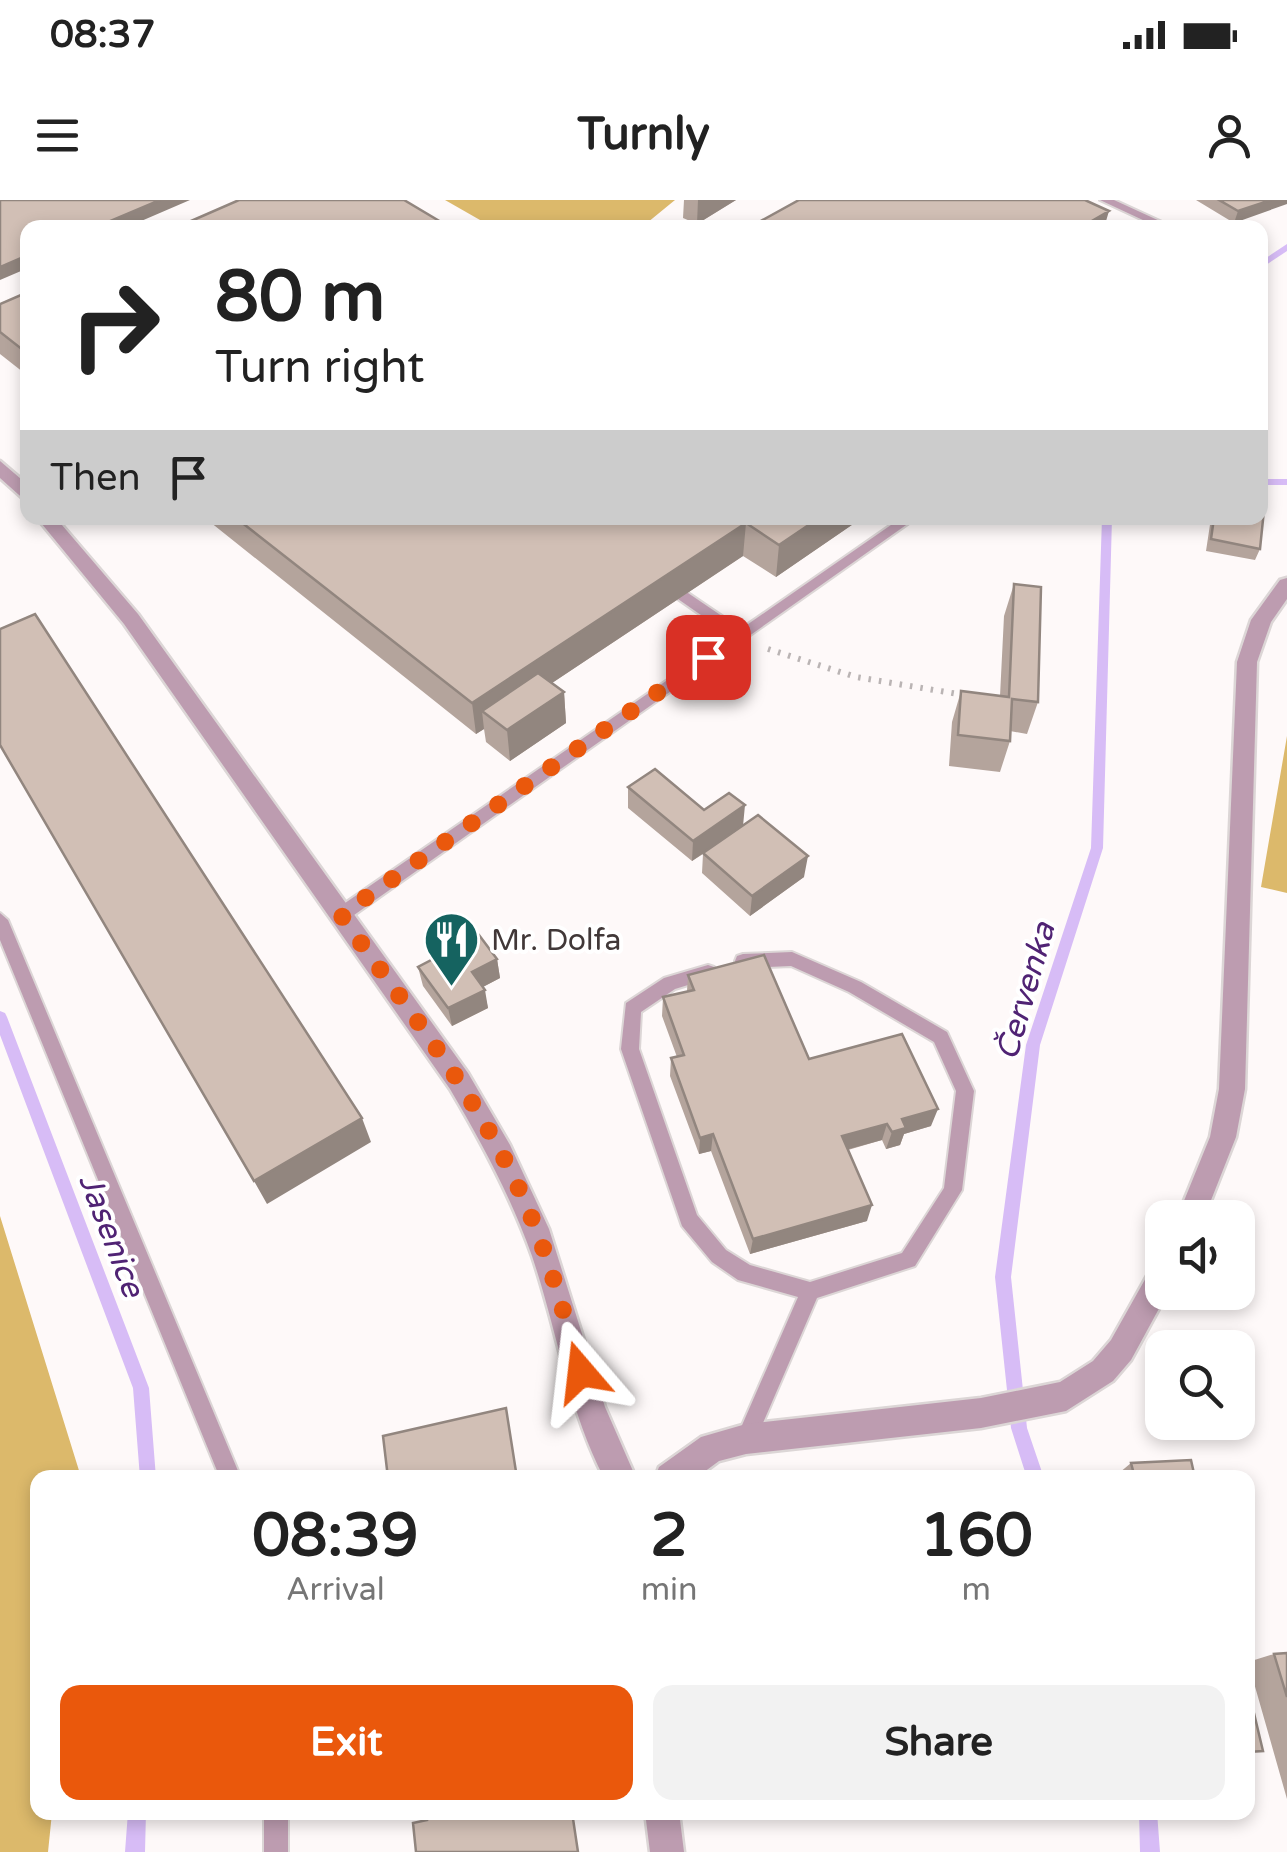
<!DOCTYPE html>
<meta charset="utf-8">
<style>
:root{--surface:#fff;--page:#f2f2f2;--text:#222;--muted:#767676;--accent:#ea580c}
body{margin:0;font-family:"Varela Round",sans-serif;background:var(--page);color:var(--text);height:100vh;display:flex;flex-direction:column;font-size:38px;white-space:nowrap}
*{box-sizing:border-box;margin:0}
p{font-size:32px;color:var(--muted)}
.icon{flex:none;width:55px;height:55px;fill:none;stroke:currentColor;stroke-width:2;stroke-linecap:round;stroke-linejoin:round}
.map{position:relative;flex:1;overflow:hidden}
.details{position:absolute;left:30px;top:1270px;width:1225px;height:350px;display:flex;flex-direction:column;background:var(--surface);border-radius:20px;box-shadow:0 5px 15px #0003}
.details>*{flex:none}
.top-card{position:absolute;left:20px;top:20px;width:1248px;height:305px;border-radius:20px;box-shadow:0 5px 15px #0003;background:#fff;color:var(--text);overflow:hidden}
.fabs{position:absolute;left:1145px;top:1000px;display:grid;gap:20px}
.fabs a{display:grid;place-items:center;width:110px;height:110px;border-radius:20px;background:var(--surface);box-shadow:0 5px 15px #0003;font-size:50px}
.pin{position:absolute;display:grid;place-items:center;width:85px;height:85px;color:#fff;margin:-42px;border-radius:20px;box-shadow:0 5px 15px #0006}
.me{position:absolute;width:110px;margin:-55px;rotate:343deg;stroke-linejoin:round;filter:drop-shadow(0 0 8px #0008)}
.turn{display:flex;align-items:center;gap:35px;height:210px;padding:0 30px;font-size:45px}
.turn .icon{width:130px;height:130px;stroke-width:2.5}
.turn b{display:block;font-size:70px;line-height:85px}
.then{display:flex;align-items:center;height:95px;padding:0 30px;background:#0003;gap:20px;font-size:38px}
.eta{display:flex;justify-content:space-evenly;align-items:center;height:170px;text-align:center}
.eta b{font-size:60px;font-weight:700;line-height:70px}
.primary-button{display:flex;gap:20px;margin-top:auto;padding:20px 30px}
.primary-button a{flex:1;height:115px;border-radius:20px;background:var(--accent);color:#fff;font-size:40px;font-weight:700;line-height:115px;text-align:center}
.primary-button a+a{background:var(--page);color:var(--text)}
.status{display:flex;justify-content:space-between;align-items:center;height:70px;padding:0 50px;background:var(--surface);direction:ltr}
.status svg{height:28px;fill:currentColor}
header{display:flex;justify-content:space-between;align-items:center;height:130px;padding:0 30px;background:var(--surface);font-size:45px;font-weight:700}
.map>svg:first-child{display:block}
.forest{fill:#dcb96b}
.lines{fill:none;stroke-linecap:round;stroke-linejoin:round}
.stream{fill:#d7bcf6;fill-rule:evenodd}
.service-casing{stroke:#dcd6d6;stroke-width:4}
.minor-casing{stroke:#dcd6d6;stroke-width:5}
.path{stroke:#bab4b4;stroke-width:6;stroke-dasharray:2.5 8;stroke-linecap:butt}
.service{fill:#bd9cb0;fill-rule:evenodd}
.minor{fill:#bd9cb0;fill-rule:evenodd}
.wall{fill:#b4a49c}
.shaded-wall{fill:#92867f}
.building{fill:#d1bfb5;stroke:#92867f;stroke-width:2.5}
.route{stroke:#ea580c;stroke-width:18;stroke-dasharray:0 32.4}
.labels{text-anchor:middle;stroke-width:8;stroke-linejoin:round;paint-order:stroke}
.poi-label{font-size:30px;fill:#413838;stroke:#fff;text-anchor:start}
.water-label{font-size:32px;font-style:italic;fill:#502374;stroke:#fff}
</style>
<div class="status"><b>08:37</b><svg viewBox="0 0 49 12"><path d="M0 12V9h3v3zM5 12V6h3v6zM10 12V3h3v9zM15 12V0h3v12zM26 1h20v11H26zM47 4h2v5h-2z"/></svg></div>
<header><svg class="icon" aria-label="menu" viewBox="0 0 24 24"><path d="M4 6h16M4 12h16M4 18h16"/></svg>Turnly<svg class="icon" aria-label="person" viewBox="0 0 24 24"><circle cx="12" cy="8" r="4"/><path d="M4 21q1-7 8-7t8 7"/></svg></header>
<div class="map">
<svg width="1287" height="1652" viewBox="0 0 1287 1652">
<rect width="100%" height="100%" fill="#fef9f9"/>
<path class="forest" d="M 445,0 L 675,0 L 642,27 L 494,28 Z
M 1287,536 L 1287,693 L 1261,687 Z
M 0,1016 L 81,1277 L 38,1278 L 38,1612 L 52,1613 L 48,1652 L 0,1652 Z"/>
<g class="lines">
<path class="stream" d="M 1287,44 L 1287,51 L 1260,69 L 1260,62 Z
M 1260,279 L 1287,279 L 1287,285 L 1260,285 Z
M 1102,318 L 1112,318 L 1103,648 L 1040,845 L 1011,1077 L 1027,1228 L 1044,1278 L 1027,1278 L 1011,1228 L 995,1077 L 1026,845 L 1091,648 Z
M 0,811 L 5,813 L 7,817 L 149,1188 L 156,1278 L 140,1278 L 133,1188 L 0,835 Z
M 128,1612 L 146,1612 L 145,1652 L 125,1652 Z
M 1139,1612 L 1157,1612 L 1160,1652 L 1140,1652 Z"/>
<defs>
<path id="service" d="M 1100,0 L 1114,0 L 1175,28 L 1160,28 Z
M 901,318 L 916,318 L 347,720 L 335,720 L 333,715 L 335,710 L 731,436 L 678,399 L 678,393 L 688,393 L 741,429 Z
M 0,713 L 8,720 L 241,1278 L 220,1278 L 0,740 Z
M 792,752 L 861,782 L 947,832 L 974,891 L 962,990 L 915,1066 L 817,1098 L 753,1246 L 746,1249 L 739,1246 L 736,1239 L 798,1097 L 738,1080 L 712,1062 L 682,1026 L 621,849 L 626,803 L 664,778 L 708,765 L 714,767 L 717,772 L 714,777 L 675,789 L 641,812 L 639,849 L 697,1015 L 726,1050 L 750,1065 L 810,1082 L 902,1053 L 944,988 L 956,891 L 934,842 L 849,792 L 791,766 L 743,768 L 737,766 L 735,761 L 737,756 L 743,754 Z
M 264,1612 L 288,1612 L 288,1652 L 264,1652 Z"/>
<path id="minor" d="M 0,261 L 28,285 L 28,303 L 0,278 Z
M 37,318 L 56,318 L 138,414 L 468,873 L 510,945 L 549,1029 L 605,1207 L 636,1278 L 604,1278 C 568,1208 557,1130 532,1056 C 511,997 482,943 450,889 L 124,424 Z
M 1287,378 L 1287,399 L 1271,422 L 1257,462 L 1245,889 L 1236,937 L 1204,1018 L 1177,1018 L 1210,937 L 1219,889 L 1237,462 L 1251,420 L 1280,380 Z
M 1162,1063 L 1162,1092 L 1168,1092 L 1131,1160 L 1113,1181 L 1066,1211 L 981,1228 L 746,1254 L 719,1261 L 696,1278 L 655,1278 L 659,1267 L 701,1237 L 746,1224 L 981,1198 L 1060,1182 L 1093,1161 L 1111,1140 L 1152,1067 Z
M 645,1612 L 679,1612 L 684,1652 L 650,1652 Z"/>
</defs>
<use href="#service" class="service-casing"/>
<use href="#minor" class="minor-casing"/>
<path class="path" d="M 768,449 L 856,477 L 964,495"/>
<use href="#service" class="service"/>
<use href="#minor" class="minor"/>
</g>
<path class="wall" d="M 684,0 L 736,0 L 697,24 L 683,18 Z
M 1196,0 L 1287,0 L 1234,23 Z
M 28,92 L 28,176 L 0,154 L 0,104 Z
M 205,318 L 862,318 L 776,377 L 743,356 L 552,483 L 564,492 L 566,523 L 510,561 L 486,542 L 484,529 L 476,534 Z
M 1211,318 L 1260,318 L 1260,349 L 1255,360 L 1206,351 Z
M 1014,384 L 1038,502 L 1027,534 L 1010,531 L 1010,541 L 1000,572 L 949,566 L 952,522 L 961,491 L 1000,496 L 1004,416 Z
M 628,587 L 704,610 L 743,626 L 804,677 L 750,716 L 702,673 L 703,654 L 692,661 L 628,608 Z
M 497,759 L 500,778 L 483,787 L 488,808 L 452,826 L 423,786 L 418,767 Z
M 688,775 L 809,859 L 931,926 L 904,934 L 900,945 L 886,949 L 882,940 L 848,950 L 867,1021 L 750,1054 L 711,951 L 699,954 L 670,876 L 671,858 L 677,857 L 662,816 L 663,797 L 687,791 Z
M 1131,1263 L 1195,1278 L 1113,1278 Z
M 1287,1453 L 1287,1599 L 1248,1462 L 1274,1454 Z"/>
<path class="shaded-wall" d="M 160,0 L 190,0 L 125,28 L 94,28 Z
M 698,0 L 736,0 L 697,24 Z
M 1271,0 L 1287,0 L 1287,4 L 1234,23 L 1238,11 Z
M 1109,11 L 1104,28 L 1092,21 Z
M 28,55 L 28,68 L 0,80 L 0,67 Z
M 819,318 L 862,318 L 776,377 L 779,345 Z
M 746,323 L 743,356 L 495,521 L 482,511 L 484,529 L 476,534 L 472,503 Z
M 564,492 L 566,523 L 510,561 L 507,530 Z
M 745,605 L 743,626 L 692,661 L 693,641 Z
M 808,656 L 804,677 L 750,716 L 752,696 Z
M 497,759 L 500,778 L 475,791 L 472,772 Z
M 485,790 L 488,808 L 452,826 L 448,808 Z
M 938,909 L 931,926 L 904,934 L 900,945 L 886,949 L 892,932 L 902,919 Z
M 362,918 L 371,942 L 267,1004 L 254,981 Z
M 887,924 L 882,940 L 838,952 L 842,936 Z
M 713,934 L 711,951 L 699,954 L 700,938 Z
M 872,1005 L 867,1021 L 750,1054 L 753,1039 Z"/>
<path class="building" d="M 0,0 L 160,0 L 94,28 L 28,28 L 28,55 L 0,67 Z
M 239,0 L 404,0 L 451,28 L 175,28 Z
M 799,0 L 1085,0 L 1109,11 L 1092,21 L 1106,28 L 748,28 Z
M 1219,0 L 1271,0 L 1238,11 Z
M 28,92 L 28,154 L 0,132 L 0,104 Z
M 1260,310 L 1264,310 L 1260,349 L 1211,339 L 1214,318 L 1260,318 Z
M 236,318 L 819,318 L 779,345 L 746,323 L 472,503 Z
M 1014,384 L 1041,387 L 1038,502 L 1012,499 L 1010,541 L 958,535 L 961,491 L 1009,497 Z
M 35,414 L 362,918 L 254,981 L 0,545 L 0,429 Z
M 538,473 L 564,492 L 507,530 L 482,511 Z
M 655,569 L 704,610 L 729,593 L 745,605 L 693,641 L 628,587 Z
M 758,615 L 808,656 L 752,696 L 703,653 Z
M 479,735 L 497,759 L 472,772 L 485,790 L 448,808 L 418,767 Z
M 764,755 L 809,859 L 902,834 L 938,909 L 902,919 L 906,928 L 892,932 L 887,924 L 842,936 L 872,1005 L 753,1039 L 713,934 L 700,938 L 671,858 L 684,855 L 663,797 L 694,790 L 688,775 Z
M 506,1208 L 517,1278 L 388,1278 L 383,1236 Z
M 1191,1260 L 1195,1278 L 1135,1278 L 1131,1263 Z
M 1287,1453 L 1287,1497 L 1274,1454 Z
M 1248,1488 L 1263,1551 L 1248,1552 Z
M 426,1612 L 572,1612 L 578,1652 L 416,1652 L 413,1623 L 427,1620 Z"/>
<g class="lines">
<path class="route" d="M 581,1172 C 563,1111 547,1049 520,991 C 474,891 404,804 341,715 L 708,457"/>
</g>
<defs>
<symbol id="restaurant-pin" viewBox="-11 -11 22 30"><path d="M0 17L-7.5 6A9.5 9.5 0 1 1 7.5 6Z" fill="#156360" stroke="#fff"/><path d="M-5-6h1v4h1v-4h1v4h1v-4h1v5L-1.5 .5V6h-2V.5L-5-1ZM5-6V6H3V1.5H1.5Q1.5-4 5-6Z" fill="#fff"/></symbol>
</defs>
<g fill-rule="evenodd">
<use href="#restaurant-pin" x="420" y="708" width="63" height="86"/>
</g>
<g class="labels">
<g class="poi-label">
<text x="491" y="750">Mr. Dolfa</text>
</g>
<g class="water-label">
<text transform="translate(1025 791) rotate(-74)" y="11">Červenka</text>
<text transform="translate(112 1035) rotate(69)" y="11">Jasenice</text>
</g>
</g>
</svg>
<div class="fabs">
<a><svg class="icon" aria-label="sound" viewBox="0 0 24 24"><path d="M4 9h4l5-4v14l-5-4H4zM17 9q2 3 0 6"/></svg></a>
<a><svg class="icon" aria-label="search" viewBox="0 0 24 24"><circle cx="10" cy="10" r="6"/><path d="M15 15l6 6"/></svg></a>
</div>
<div class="pin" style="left:708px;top:457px;background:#d93025"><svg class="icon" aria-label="arrive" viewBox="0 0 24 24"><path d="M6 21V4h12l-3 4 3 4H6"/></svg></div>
<svg class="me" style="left:581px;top:1172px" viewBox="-20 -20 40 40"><path d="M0-17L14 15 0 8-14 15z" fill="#ea580c" stroke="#fff" stroke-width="4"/></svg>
<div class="top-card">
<div class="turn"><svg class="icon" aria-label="right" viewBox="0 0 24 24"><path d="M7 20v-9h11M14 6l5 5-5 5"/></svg><div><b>80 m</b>Turn right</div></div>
<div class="then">Then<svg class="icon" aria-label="arrive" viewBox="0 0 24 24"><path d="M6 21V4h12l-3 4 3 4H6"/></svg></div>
</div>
<section class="details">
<div class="eta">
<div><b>08:39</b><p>Arrival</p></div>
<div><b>2</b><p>min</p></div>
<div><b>160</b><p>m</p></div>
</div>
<div class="primary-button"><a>Exit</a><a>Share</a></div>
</section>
</div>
